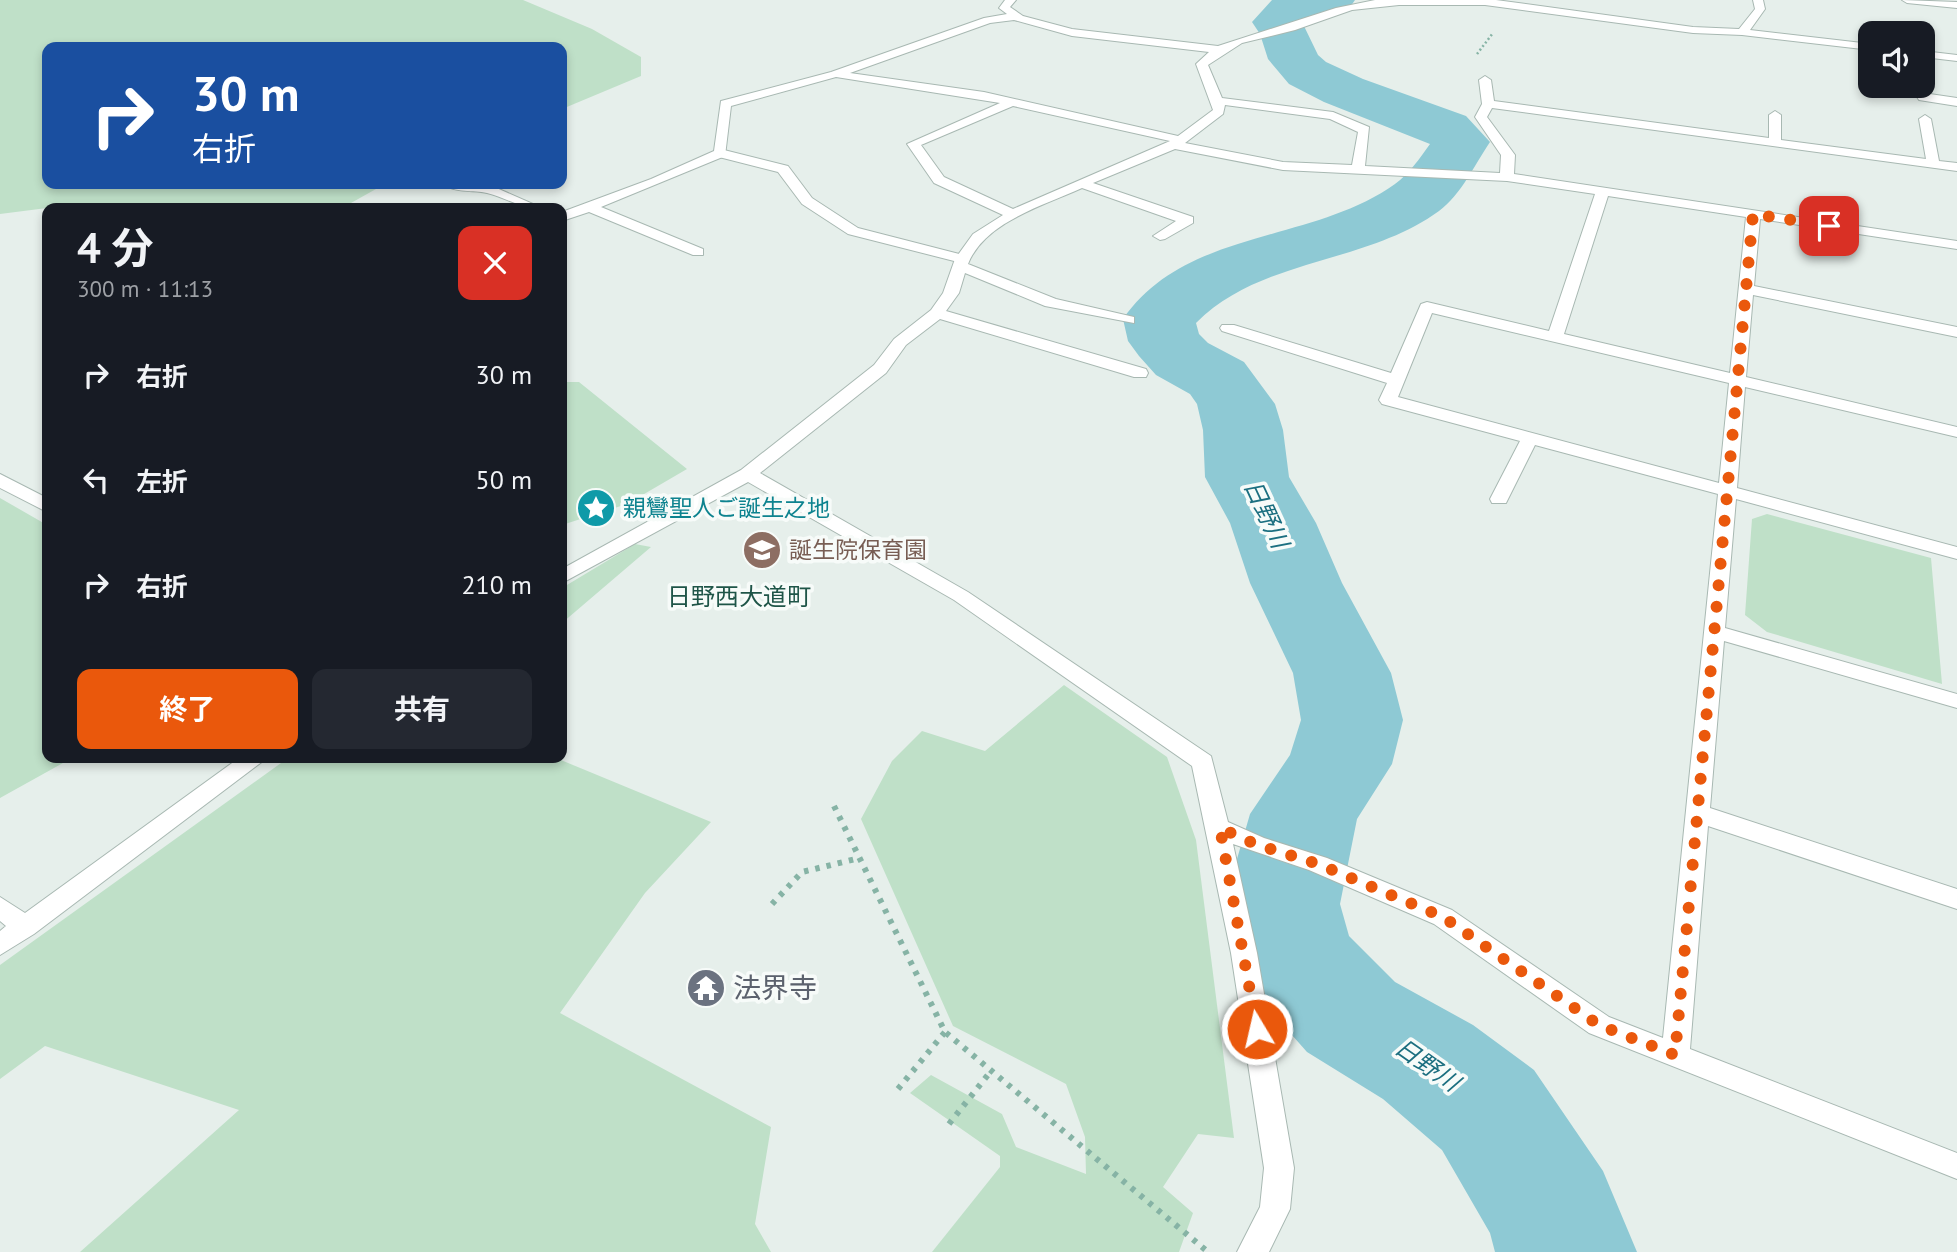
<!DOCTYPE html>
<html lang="ja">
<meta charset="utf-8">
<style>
:root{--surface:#171b24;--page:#242831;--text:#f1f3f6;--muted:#9ea1a6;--accent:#ea580c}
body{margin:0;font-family:"PT Sans","Noto Sans JP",sans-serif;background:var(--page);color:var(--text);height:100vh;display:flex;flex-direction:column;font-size:26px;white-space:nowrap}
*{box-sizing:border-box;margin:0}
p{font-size:23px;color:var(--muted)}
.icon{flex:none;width:38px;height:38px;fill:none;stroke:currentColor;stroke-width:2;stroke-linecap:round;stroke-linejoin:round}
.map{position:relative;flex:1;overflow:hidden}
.sheet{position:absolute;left:42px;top:203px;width:525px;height:560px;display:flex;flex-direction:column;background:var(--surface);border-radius:14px;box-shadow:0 4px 10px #0003}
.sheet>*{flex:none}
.guide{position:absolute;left:42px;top:42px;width:525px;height:147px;border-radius:14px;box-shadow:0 4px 10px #0003;background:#1a4fa0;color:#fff;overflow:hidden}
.tools{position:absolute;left:1858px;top:21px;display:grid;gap:14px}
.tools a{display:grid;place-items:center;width:77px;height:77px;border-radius:14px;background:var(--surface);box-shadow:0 4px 10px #0003;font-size:35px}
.pin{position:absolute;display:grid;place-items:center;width:60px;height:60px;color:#fff;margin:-30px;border-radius:14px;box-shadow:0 4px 10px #0006}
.me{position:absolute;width:77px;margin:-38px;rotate:351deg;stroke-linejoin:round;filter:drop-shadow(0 0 5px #0008)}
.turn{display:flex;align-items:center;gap:24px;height:147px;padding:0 35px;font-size:32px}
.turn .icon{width:91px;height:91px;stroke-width:2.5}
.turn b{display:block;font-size:49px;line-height:60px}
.round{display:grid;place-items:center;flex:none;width:74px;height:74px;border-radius:14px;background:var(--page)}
.overview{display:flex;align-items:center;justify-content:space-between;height:119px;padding:0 35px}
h1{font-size:42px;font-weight:700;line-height:52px}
.action{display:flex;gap:14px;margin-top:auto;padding:14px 35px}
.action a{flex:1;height:80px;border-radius:14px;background:var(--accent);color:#fff;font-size:28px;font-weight:700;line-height:80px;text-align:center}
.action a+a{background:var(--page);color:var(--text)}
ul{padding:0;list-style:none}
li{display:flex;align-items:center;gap:21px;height:105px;padding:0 35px}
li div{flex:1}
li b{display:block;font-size:26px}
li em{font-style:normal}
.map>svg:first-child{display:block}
.green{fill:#bfe0c8}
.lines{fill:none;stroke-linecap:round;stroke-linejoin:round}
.river{fill:#8ec9d4;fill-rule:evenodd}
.lane-casing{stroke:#a8b8b2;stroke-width:2}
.street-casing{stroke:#a8b8b2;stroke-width:2}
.path-far1{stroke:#86b3a5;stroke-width:2.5;stroke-dasharray:2 2.5;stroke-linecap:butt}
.path{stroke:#86b3a5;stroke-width:6;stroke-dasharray:4.5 7;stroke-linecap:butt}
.lane{fill:#fff;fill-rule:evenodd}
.street{fill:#fff;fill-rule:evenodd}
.route{stroke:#ea580c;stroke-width:12;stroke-dasharray:0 21.6}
.labels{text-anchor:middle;stroke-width:7;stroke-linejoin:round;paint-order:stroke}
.culture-label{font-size:23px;fill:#0d838f;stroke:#f7fbf9;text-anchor:start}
.education-label{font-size:23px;fill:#785e54;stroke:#f7fbf9;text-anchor:start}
.water-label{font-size:24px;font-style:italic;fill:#1c6f80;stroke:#f7fbf9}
.neighbourhood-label{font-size:24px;fill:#1f5548;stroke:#f7fbf9}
.near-worship-label{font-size:28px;fill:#5b616d;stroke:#f7fbf9;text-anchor:start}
</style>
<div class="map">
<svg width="1957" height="1252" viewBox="0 0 1957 1252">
<rect width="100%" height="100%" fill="#e6efeb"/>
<path class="green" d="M 0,0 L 523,0 L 592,29 L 641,57 L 641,76 L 562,109 L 562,47 L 47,47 L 47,184 L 385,184 L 342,208 L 47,208 L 0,214 Z
M 562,382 L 579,382 L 687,469 L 627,504 L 562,525 Z
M 0,498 L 47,525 L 47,758 L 72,758 L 0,798 Z
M 1767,514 L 1931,558 L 1942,684 L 1767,632 L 1745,615 L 1752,519 Z
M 635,544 L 651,547 L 562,623 L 562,588 Z
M 1064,685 L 1167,757 L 1196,840 L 1234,1138 L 1198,1134 L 1163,1187 L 1193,1213 L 1179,1252 L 932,1252 L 1000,1167 L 1000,1156 L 910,1093 L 931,1075 L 1002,1114 L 1016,1147 L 1086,1174 L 1085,1137 L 1066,1084 L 953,1026 L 861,819 L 892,761 L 922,731 L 985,751 Z
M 288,758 L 556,758 L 711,822 L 645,893 L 560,1013 L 771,1127 L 755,1224 L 771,1252 L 80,1252 L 239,1110 L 45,1046 L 0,1079 L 0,965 Z"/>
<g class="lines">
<path class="river" d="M 1272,0 L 1355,0 L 1348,10 L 1308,19 L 1303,24 L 1318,55 L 1326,62 L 1363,79 L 1466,116 L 1490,142 C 1475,164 1461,195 1439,211 C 1365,265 1262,257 1196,323 L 1199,334 L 1208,343 L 1244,362 L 1275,404 L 1283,430 L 1289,477 L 1316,523 L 1342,583 L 1391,673 L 1403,720 L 1392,764 L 1357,819 L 1340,904 L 1349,936 L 1395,982 L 1473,1025 L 1534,1070 L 1603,1171 L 1637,1252 L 1495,1252 L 1490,1233 L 1442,1150 L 1383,1099 L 1307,1052 L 1253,991 L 1235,958 L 1224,904 L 1250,814 L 1290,755 L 1301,720 L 1293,673 L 1250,583 L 1230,523 L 1205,477 L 1203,430 L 1197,404 L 1190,394 L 1156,375 L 1139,356 L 1128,341 L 1123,319 C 1186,228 1311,244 1395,184 C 1409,174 1420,158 1430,144 L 1324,102 L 1289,84 L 1268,59 L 1260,34 L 1252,22 Z"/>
<defs>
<path id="lane" d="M 720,149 L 788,166 L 812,198 L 858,228 L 967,256 L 969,259 L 962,263 L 848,234 L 802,204 L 778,172 L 715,156 L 713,153 Z"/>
<path id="street" d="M 1005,0 L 1016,0 L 1010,7 L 1023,16 L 1072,29 L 1218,46 L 1336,8 L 1375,0 L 1496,0 L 1693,27 L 1739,29 L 1755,9 L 1753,0 L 1763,0 L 1765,9 L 1750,30 L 1871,44 L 1871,50 L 1742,35 L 1693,33 L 1485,5 L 1399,5 L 1352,10 L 1295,30 L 1242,43 L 1208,65 L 1222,98 L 1333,112 L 1369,127 L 1365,166 L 1500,173 L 1501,155 L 1475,117 L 1482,104 L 1479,80 L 1485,76 L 1491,80 L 1494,101 L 1769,138 L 1769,115 L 1775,111 L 1781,115 L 1781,140 L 1926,159 L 1919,119 L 1925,115 L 1931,119 L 1939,161 L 1957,163 L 1957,171 L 1492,108 L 1487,117 L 1515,155 L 1514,174 L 1957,241 L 1957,249 L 1760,219 L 1754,286 L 1957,327 L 1957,337 L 1753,295 L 1746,377 L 1957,427 L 1957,437 L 1745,387 L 1737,488 L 1957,547 L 1957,559 L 1736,499 L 1725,628 L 1957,694 L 1957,708 L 1724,641 L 1710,808 L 1957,889 L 1957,909 L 1708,826 L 1690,1049 L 1957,1153 L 1957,1179 L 1589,1033 L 1434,924 L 1309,870 L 1233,844 L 1257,953 L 1294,1168 L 1290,1209 L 1269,1252 L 1237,1252 L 1260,1207 L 1264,1168 L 1231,953 L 1192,766 L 954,600 L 748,482 L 562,583 L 562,569 L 741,470 L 874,365 L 894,339 L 931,310 L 943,293 L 955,259 L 973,234 L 1003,215 L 934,183 L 907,144 L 1000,103 L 836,77 L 731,106 L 725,156 L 601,207 L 703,249 L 703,255 L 693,255 L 589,212 L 562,221 L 562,212 L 651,179 L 714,151 L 721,101 L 831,72 L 984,18 L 1007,14 L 999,8 ZM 1014,20 L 1072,36 L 1209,52 L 1196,64 L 1213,110 L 1178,136 L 984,92 L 850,73 L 990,23 ZM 1225,105 L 1330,119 L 1358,132 L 1352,165 L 1283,162 L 1185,143 L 1223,114 ZM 1013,106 L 1170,141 L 1013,209 L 944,177 L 921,145 ZM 1175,149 L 1283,170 L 1507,181 L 1595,194 L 1549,331 L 1427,302 L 1421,304 L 1391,373 L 1234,325 L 1222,325 L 1220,328 L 1222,331 L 1387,383 L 1379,400 L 1382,404 L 1520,441 L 1490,499 L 1492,503 L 1506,503 L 1535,445 L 1718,494 L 1663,1038 L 1609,1017 L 1452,910 L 1327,858 L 1264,838 L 1228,822 L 1211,756 L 968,592 L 760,473 L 886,373 L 906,345 L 940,319 L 1134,377 L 1146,377 L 1148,373 L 1146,369 L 946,311 L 959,293 L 965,273 L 1045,306 L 1134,323 L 1134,317 L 1056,299 L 968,264 C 984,222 1045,205 1082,188 L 1176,221 L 1153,236 L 1160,240 L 1165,239 L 1193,223 L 1193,217 L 1093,183 ZM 1608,196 L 1746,217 L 1730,373 L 1564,334 ZM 1432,313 L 1729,383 L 1719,483 L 1398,397 Z
M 1902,0 L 1957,2 L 1957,8 L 1907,3 Z
M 1923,51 L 1957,55 L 1957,61 L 1923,57 Z
M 1923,93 L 1957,98 L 1957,106 L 1919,100 L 1917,97 Z
M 443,184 L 492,186 L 542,208 C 521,209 507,198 487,193 C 474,190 454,193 443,184 Z
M 0,474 L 47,498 L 47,512 L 0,488 Z
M 239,758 L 267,758 L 34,934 L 0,955 L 0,931 L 6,926 L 0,921 L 0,897 L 25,913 Z"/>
</defs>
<use href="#lane" class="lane-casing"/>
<use href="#street" class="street-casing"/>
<path class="path-far1" d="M 1477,54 L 1493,33"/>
<path class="path" d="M 834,806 L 945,1032 L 1208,1252
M 772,904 L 802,872 L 860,858
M 898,1089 L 945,1032
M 949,1124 L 991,1071"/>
<use href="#lane" class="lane"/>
<use href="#street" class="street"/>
</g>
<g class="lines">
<path class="route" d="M 1257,1029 L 1220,828 L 1255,844 L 1318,864 L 1443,917 L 1599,1025 L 1675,1055 L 1753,214 L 1829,226"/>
</g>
<defs>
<symbol id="sight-disc" viewBox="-11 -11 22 22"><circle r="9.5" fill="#0f9aa8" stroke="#f7fbf9"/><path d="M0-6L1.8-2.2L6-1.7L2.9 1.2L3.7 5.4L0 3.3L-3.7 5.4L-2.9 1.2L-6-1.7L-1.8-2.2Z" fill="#fff"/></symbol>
<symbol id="school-disc" viewBox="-11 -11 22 22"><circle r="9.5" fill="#8d6e63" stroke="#f7fbf9"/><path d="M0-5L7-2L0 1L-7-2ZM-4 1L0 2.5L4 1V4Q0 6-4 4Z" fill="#fff"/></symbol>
<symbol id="temple-disc" viewBox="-11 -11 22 22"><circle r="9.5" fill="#6b7280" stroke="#f7fbf9"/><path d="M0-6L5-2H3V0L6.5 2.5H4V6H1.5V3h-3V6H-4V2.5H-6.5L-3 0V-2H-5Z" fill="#fff"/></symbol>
</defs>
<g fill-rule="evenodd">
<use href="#sight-disc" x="574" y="486" width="44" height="44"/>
<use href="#school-disc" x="740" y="528" width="44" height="44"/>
<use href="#temple-disc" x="684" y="966" width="44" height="44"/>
</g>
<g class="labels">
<g class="culture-label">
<text x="623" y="516">親鸞聖人ご誕生之地</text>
</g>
<g class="education-label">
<text x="789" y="558">誕生院保育園</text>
</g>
<g class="water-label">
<text transform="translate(1266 514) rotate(65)" y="8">日野川</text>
<text transform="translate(1427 1065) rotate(35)" y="8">日野川</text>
</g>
<g class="neighbourhood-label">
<text x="739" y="605">日野西大道町</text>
</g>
<g class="near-worship-label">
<text x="733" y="998">法界寺</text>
</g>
</g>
</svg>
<div class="tools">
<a><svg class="icon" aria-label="sound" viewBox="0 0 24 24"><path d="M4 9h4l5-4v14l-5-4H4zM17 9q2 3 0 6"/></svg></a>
</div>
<div class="pin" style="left:1829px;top:226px;background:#d93025"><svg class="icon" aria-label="arrive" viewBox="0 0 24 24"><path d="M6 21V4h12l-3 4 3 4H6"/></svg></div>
<svg class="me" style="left:1257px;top:1029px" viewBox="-20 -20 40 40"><circle r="17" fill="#ea580c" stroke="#fff" stroke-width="3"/><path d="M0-11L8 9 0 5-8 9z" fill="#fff"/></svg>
<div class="guide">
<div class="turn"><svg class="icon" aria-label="right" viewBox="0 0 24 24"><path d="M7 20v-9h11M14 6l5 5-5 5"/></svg><div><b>30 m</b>右折</div></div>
</div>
<section class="sheet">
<div class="overview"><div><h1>4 分</h1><p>300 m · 11:13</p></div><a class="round" style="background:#d93025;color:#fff"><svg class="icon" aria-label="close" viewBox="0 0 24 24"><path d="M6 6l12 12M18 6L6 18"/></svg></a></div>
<ul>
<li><svg class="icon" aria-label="right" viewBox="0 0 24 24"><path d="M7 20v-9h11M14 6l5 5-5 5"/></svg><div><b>右折</b></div><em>30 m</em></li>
<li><svg class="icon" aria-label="left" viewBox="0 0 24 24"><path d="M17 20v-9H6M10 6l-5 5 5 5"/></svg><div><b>左折</b></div><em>50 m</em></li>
<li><svg class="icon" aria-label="right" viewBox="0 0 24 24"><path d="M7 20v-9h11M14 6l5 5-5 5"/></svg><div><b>右折</b></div><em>210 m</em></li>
</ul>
<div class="action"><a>終了</a><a>共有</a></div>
</section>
</div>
